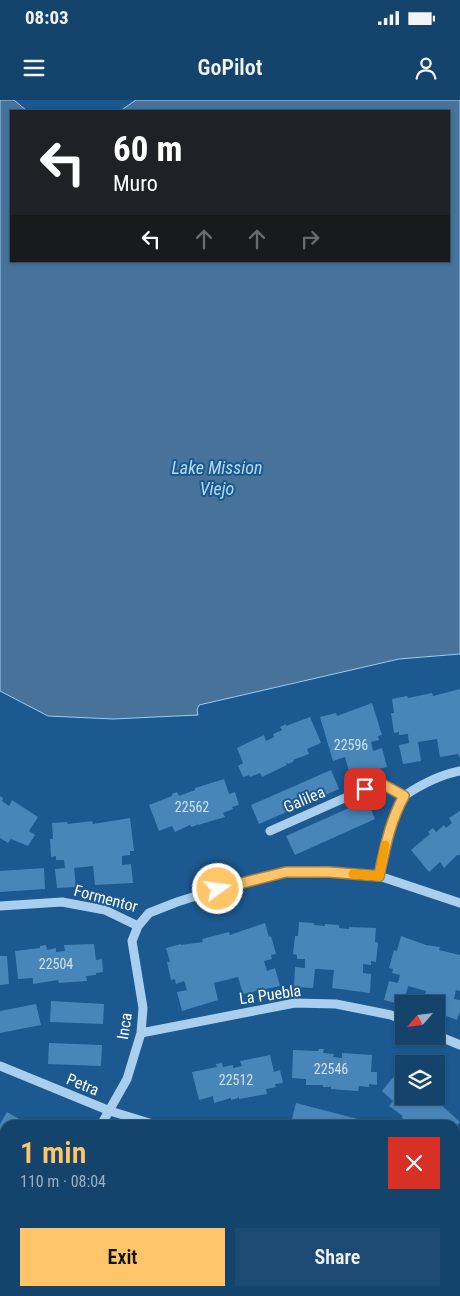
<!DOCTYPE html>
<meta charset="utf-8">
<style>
:root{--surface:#14436c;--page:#1d4a72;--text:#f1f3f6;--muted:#9db0c2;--line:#335c7f;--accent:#ffc568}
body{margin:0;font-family:"Roboto Condensed",sans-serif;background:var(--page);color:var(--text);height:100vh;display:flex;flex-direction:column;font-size:19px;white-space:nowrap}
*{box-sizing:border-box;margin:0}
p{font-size:16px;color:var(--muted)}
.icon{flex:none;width:28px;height:28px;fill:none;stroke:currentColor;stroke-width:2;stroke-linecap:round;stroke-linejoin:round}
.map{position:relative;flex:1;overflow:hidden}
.drawer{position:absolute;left:0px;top:1020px;width:460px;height:176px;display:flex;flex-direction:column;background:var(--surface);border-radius:15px 15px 0 0;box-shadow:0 1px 4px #0004,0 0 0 1px var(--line)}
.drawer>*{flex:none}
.top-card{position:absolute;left:10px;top:10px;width:440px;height:152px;border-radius:0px;box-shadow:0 1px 4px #0004,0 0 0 1px var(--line);background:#202124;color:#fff;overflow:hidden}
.needle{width:32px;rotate:242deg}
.buttons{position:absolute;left:395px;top:895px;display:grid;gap:10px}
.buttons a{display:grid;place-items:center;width:50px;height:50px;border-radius:0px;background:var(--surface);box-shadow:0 1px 4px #0004,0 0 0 1px var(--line);font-size:25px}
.pin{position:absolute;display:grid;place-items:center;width:42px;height:42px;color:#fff;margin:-21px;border-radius:10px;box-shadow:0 2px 8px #0006}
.me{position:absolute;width:55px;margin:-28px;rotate:76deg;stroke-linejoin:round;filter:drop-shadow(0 0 4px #0008)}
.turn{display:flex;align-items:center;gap:18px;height:105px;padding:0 20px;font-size:22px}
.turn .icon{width:65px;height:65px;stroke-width:2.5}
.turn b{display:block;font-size:35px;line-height:42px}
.lanes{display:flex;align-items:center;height:48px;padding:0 20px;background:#0003;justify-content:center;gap:25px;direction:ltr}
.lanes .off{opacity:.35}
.round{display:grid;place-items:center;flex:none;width:52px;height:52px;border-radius:0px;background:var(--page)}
.summary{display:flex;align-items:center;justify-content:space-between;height:85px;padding:0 20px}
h1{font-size:30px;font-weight:600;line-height:38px;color:var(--accent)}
.primary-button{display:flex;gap:10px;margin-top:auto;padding:10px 20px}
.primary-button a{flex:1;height:58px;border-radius:0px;background:var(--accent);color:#111;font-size:20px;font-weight:600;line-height:58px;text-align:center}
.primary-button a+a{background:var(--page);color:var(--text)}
.status{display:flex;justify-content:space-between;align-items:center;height:35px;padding:0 25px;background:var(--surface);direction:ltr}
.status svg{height:14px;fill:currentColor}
header{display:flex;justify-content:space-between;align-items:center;height:65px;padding:0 20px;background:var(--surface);font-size:22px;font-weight:600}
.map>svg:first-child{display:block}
.water{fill:#477299;stroke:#9ecbf0}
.building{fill:#4885b9}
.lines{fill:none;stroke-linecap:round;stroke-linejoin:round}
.minor{stroke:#aacfee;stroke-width:9}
.route-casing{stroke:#a68044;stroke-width:12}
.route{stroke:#ffc568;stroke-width:9}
.slow{stroke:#f59e0b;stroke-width:9}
.labels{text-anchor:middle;stroke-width:4;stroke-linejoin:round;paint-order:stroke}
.number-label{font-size:14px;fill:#d1e0ee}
.street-label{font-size:16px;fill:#fff;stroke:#1b5990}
.water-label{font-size:18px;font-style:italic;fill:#b7d9f5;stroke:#1b5990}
</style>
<div class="status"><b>08:03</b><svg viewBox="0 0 49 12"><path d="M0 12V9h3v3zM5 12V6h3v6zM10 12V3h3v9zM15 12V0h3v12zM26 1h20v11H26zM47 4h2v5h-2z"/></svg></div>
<header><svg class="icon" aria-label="menu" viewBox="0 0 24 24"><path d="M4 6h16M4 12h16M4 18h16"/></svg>GoPilot<svg class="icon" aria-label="person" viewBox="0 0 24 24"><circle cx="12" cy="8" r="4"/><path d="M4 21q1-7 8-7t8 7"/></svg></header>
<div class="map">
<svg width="460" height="1196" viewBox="0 0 460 1196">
<rect width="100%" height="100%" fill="#1b5990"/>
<path class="water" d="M 0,0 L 14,0 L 27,11 L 11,11 L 11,161 L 449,161 L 449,11 L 120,11 L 136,0 L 460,0 L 460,554 L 399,559 L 199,605 L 197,610 L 198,615 L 113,619 L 48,616 L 0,591 Z"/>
<path class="building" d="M 460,589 L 460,658 L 458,654 L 440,657 L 437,639 L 418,642 L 421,661 L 403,664 L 399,645 L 409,643 L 408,634 L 399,635 L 399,632 L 394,633 L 391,613 L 394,613 L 392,599 L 407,596 L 408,598 L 432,593 L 433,596 Z
M 372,603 L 382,635 L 378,636 L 379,640 L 371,642 L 373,651 L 382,648 L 387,667 L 350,675 L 345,657 L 333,661 L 320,617 L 336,613 L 337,616 Z
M 310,617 L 321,643 L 307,649 L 309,654 L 293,660 L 294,661 L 288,664 L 287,663 L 286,663 L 287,665 L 262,677 L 260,673 L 250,677 L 249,675 L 243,677 L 238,666 L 243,663 L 237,648 L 264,635 L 266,641 L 274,637 L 273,634 L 282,630 L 280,627 L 286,624 L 286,626 Z
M 331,670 L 339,689 L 259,724 L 251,705 Z
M 224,679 L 229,694 L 235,692 L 239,705 L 232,707 L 233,709 L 223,713 L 225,717 L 198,725 L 196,723 L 197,725 L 191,727 L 190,725 L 175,732 L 172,726 L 159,731 L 149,705 L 172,696 L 172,694 L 177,692 L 179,696 L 195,690 L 195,688 Z
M 0,696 L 3,698 L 2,701 L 9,706 L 12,700 L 38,717 L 29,731 L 35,735 L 28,746 L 11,739 L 8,743 L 0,738 Z
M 367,700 L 375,719 L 295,755 L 286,736 Z
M 460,711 L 460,755 L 457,755 L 444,768 L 440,762 L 429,772 L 411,750 L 430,734 L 428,732 L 433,728 L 436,732 L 444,725 L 446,728 L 452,723 L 449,718 Z
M 130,718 L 134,751 L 130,751 L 130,755 L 122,756 L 122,765 L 131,764 L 133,783 L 95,785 L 93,766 L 74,768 L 76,787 L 57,788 L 55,769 L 65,768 L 64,760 L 56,760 L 56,756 L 51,757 L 50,739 L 53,739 L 52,723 L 67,722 L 68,724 L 92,721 L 93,724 Z
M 44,768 L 45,789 L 0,792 L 0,771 Z
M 299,822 L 314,823 L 314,825 L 325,826 L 325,824 L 339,825 L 339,828 L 349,829 L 349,827 L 376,828 L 375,842 L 378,843 L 376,862 L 371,861 L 371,865 L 363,864 L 363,873 L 371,874 L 370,893 L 332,888 L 334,870 L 315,869 L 313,888 L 294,887 L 295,867 L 305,868 L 305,859 L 297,859 L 297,855 L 293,854 L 295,836 L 298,836 Z
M 265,823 L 269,837 L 271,836 L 276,854 L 271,855 L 272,859 L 264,861 L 267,871 L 275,868 L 280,886 L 243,894 L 238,877 L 214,883 L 218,900 L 182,911 L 177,892 L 187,890 L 184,881 L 176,884 L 175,879 L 171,880 L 167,862 L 170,862 L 166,848 L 181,844 L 181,845 L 203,842 L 202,839 L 229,832 L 230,835 Z
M 401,836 L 426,845 L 440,847 L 439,850 L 460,855 L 460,891 L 456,890 L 454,899 L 460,900 L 460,911 L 457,920 L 436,912 L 436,904 L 423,904 L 426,891 L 408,886 L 403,905 L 384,900 L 389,881 L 398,883 L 400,875 L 392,873 L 393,869 L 389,868 L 394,850 L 397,851 Z
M 94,844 L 96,860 L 102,859 L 103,872 L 96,873 L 96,875 L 86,876 L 87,881 L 59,883 L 58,880 L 33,884 L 33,878 L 18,879 L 15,851 L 40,848 L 40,846 L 46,845 L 47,850 L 56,848 L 56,852 L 65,851 L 64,845 Z
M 0,856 L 7,856 L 9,884 L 0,885 Z
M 51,901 L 104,904 L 103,924 L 50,922 Z
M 36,904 L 41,925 L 0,933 L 0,911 Z
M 49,943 L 102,945 L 101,966 L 48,964 Z
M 319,949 L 324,949 L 323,953 L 334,954 L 333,957 L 342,958 L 342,953 L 372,955 L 371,972 L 377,972 L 377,985 L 369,984 L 369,987 L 359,986 L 358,991 L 343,990 L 331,989 L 331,986 L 329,987 L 323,987 L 323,985 L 306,985 L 306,979 L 292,978 L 293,950 L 318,951 Z
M 270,955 L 274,972 L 280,970 L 283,983 L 275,984 L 276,987 L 266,989 L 267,994 L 239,999 L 239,996 L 238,998 L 231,1000 L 231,998 L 214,1003 L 213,996 L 199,1000 L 192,972 L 217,967 L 216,964 L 222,963 L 223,967 L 233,965 L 233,968 L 242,966 L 240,961 Z
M 400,969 L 404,972 L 404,996 L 428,996 L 430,998 L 427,1000 L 434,1006 L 438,1002 L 460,1022 L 455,1028 L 455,1025 L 408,1025 L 406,1023 L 408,1021 L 406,1021 L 401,1017 L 403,1016 L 389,1006 L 393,1001 L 382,991 Z
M 296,1003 L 377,1024 L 377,1025 L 298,1025 L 291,1023 Z
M 7,1012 L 21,1020 L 19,1023 L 22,1025 L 5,1025 L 5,1087 L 0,1081 L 0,1024 Z
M 137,1191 L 226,1191 L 225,1196 L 157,1196 L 137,1194 Z"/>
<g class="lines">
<path class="minor" d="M 270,731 L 365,689 L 382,684 L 404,696 C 422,684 439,675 460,671
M 379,776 C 385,747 390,722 404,696
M 0,806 L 62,802 L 105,810 L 138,826 L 149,813 L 177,802 L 218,789 L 286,772 L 329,772 L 379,776 L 460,803
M 141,933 L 295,903 L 336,904 L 391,915 L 404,921
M 436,935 L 460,945
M 0,966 L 110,1011 L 156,1025
M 101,1025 L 127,979 L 141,933 L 143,908 L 132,841 L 138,826
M 0,1100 L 5,1104
M 0,1181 L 5,1173
M 455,1188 L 460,1189
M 58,1196 L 62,1191
M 248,1196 L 249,1191
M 435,1196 L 441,1191"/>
</g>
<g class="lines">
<defs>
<path id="route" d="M 218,789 L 286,772 L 329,772 L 379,776 C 385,748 390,721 404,696 L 382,684 L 365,689"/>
</defs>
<use href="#route" class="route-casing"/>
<use href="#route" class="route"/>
<path class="slow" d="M 353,774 L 379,776 L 385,745"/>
</g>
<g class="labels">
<g class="number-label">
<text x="351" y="650">22596</text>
<text x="192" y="712">22562</text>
<text x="56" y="869">22504</text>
<text x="331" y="974">22546</text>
<text x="236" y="985">22512</text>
</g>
<g class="street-label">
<text transform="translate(304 699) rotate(-23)" y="6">Galilea</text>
<text transform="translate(106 798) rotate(15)" y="6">Formentor</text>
<text transform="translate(270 894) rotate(-8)" y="6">La Puebla</text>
<text transform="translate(124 926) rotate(-81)" y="6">Inca</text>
<text transform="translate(83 984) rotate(22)" y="6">Petra</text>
</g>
<g class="water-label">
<text x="217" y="374">Lake Mission<tspan x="217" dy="21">Viejo</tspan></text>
</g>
</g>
</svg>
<div class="buttons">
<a><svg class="needle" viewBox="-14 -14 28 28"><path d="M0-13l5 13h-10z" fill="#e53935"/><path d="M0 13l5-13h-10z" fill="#9db0c2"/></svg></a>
<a><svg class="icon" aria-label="layers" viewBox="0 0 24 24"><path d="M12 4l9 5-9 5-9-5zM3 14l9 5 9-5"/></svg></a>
</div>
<div class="pin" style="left:365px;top:689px;background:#d93025"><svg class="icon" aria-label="arrive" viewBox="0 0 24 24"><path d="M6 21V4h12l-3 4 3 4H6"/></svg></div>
<svg class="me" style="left:218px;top:789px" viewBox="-20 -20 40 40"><circle r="17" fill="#ffc568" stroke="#fff" stroke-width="3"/><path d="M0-11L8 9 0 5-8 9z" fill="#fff"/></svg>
<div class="top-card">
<div class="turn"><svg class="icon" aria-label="left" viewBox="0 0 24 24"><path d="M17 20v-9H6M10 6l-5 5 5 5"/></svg><div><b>60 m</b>Muro</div></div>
<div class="lanes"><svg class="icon" aria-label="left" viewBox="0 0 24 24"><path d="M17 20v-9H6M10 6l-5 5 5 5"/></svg><svg class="icon off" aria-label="ahead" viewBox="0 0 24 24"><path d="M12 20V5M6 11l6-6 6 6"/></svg><svg class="icon off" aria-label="ahead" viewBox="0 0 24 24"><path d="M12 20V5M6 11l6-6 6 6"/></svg><svg class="icon off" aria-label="right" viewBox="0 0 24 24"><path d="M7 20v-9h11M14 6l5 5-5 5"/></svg></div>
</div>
<section class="drawer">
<div class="summary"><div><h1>1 min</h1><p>110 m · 08:04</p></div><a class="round" style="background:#d93025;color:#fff"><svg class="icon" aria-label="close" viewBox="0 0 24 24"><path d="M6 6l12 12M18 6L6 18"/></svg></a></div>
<div class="primary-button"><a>Exit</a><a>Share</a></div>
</section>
</div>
